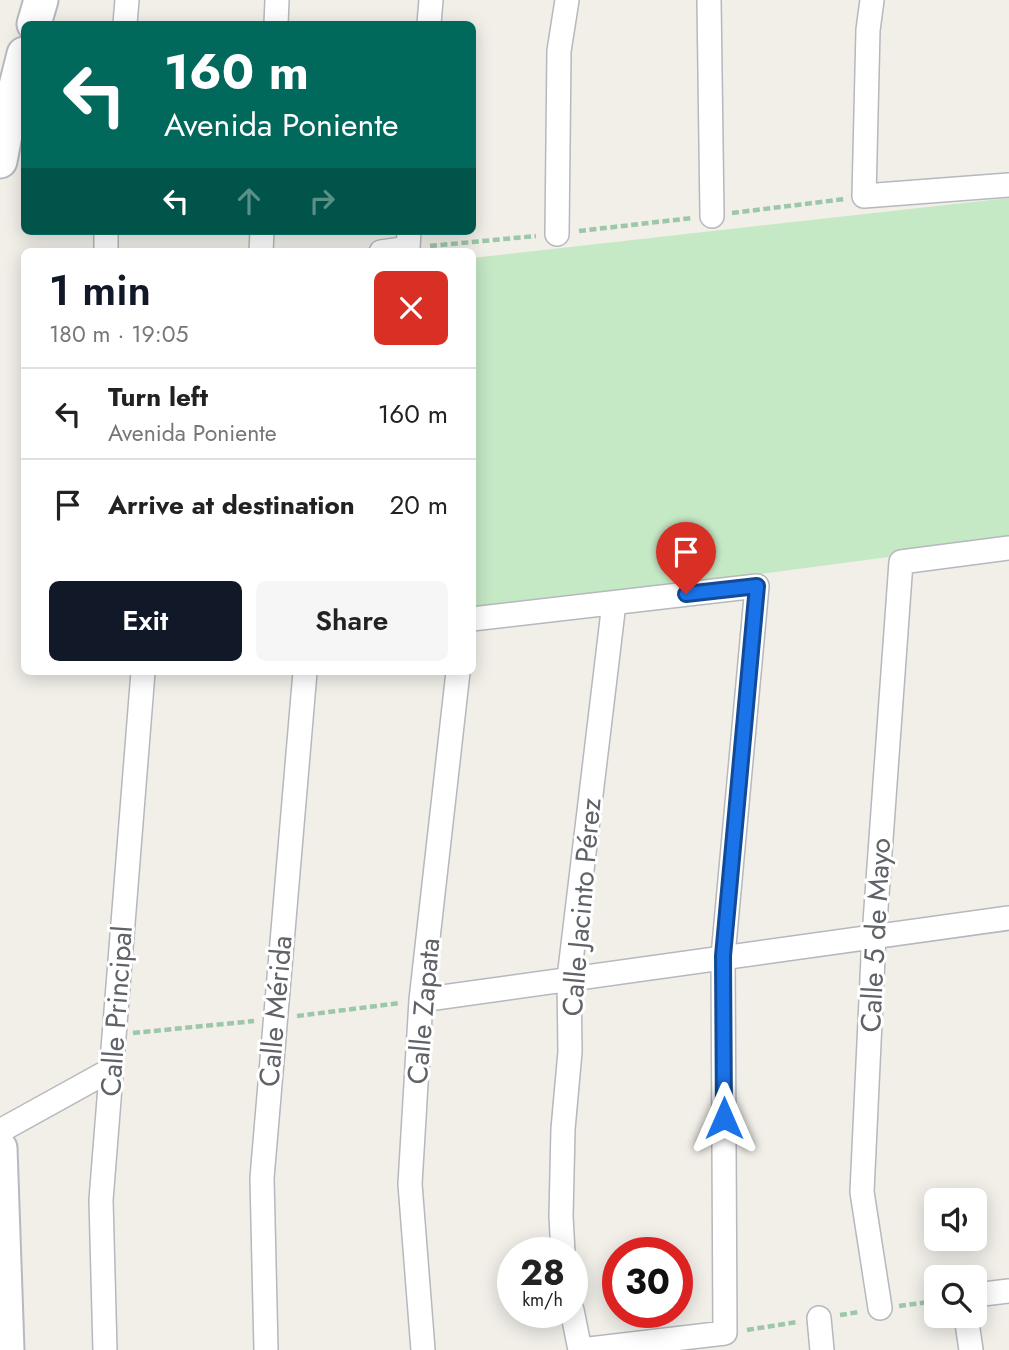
<!DOCTYPE html>
<meta charset="utf-8">
<style>
:root{--surface:#fff;--page:#f6f6f6;--text:#222;--muted:#767676;--line:#e0e0e0;--accent:#111827}
body{margin:0;font-family:Jost,sans-serif;background:var(--page);color:var(--text);height:100vh;display:flex;flex-direction:column;font-size:26px;white-space:nowrap}
*{box-sizing:border-box;margin:0}
p{font-size:23px;color:var(--muted)}
.icon{flex:none;width:38px;height:38px;fill:none;stroke:currentColor;stroke-width:2;stroke-linecap:round;stroke-linejoin:round}
.map{position:relative;flex:1;overflow:hidden}
.side{position:absolute;left:21px;top:248px;width:455px;height:427px;display:flex;flex-direction:column;background:var(--surface);border-radius:10px;box-shadow:0 4px 18px #0003}
.side>*{flex:none}
.banner{position:absolute;left:21px;top:21px;width:455px;height:214px;border-radius:10px;box-shadow:0 4px 18px #0003;background:#00695c;color:#fff;overflow:hidden}
.controls{position:absolute;left:924px;top:1188px;display:grid;gap:14px}
.controls a{display:grid;place-items:center;width:63px;height:63px;border-radius:10px;background:var(--surface);box-shadow:0 4px 18px #0003;font-size:35px}
.speed{position:absolute;left:497px;top:1237px;display:flex;gap:14px;font-size:35px;font-weight:700;text-align:center}
.speed>*{display:grid;place-content:center;width:91px;height:91px;border-radius:50%;background:var(--surface);box-shadow:0 4px 18px #0003;line-height:1}
.speed small{font-size:18px;font-weight:400}
.speed .limit{border:10px solid #d22;background:#fff;color:#111}
.pin{position:absolute;display:grid;place-items:center;width:60px;height:60px;color:#fff;margin:-72px -30px;border-radius:50% 50% 50% 0;rotate:-45deg;box-shadow:0 0 7px #0007}
.pin .icon{rotate:45deg}
.me{position:absolute;width:77px;margin:-38px;rotate:0deg;stroke-linejoin:round;filter:drop-shadow(0 0 5px #0008)}
.turn{display:flex;align-items:center;gap:24px;height:147px;padding:0 28px;font-size:32px}
.turn .icon{width:91px;height:91px;stroke-width:2.5}
.turn b{display:block;font-size:49px;line-height:60px}
.lanes{display:flex;align-items:center;height:66px;padding:0 28px;background:#0003;justify-content:center;gap:35px;direction:ltr}
.lanes .off{opacity:.35}
.round{display:grid;place-items:center;flex:none;width:74px;height:74px;border-radius:10px;background:var(--page)}
.summary{display:flex;align-items:center;justify-content:space-between;height:119px;padding:0 28px}
h1{font-size:42px;font-weight:600;line-height:52px;color:var(--accent)}
.button{display:flex;gap:14px;margin-top:auto;padding:14px 28px}
.button a{flex:1;height:80px;border-radius:10px;background:var(--accent);color:#fff;font-size:28px;font-weight:600;line-height:80px;text-align:center}
.button a+a{background:var(--page);color:var(--text)}
ul{padding:0;list-style:none}
li{display:flex;align-items:center;gap:21px;height:91px;padding:0 28px;border-top:2px solid var(--line)}
li div{flex:1}
li b{display:block;font-size:26px}
li em{font-style:normal}
.map>svg:first-child{display:block}
.green{fill:#c5e8c5}
.lines{fill:none;stroke-linecap:round;stroke-linejoin:round}
.street-casing{stroke:#b5b8bc;stroke-width:26}
.secondary-casing{stroke:#b6babf;stroke-width:37}
.path{stroke:#9cc7a9;stroke-width:4.5;stroke-dasharray:7 3.5;stroke-linecap:butt}
.street{stroke:#fff;stroke-width:23}
.secondary{stroke:#fff;stroke-width:33}
.route-casing{stroke:#114b97;stroke-width:18}
.route{stroke:#1a73e8;stroke-width:12}
.labels{text-anchor:middle;stroke-width:6;stroke-linejoin:round;paint-order:stroke}
.street-label{font-size:28px;fill:#5f6368;stroke:#fff}
</style>
<div class="map">
<svg width="1009" height="1350" viewBox="0 0 1009 1350">
<rect width="100%" height="100%" fill="#f1efe8"/>
<path class="green" d="M 1009,198 L 1009,541 L 473,612 L 472,258 Z"/>
<g class="lines">
<defs>
<path id="street" d="M 709,0 L 712,216
M 872,0 L 868,30 L 864,196 L 1009,185
M 125,24 L 127,0
M 276,24 L 277,0
M 429,24 L 431,0
M 106,231 L 106,252
M 557,234 L 559,51 L 567,0
M 261,252 L 262,231
M 381,252 L 408,248 L 409,231
M 472,619 L 757,586 L 723,956 L 725,1333 L 581,1350
M 421,1000 L 1009,918
M 0,1131 L 112,1069
M 563,1253 L 561,1216 L 563,1129 L 570,1052 L 569,978 L 614,603
M 975,1295 L 1009,1291
M 880,1308 L 862,1192 L 874,936 L 901,562 L 1009,548
M 572,1310 L 580,1350
M 966,1316 L 971,1350
M 819,1318 L 822,1350
M 105,1350 L 101,1200 L 143,672
M 266,1350 L 262,1178 L 305,672
M 423,1350 L 410,1184 L 421,1000 L 458,672"/>
<path id="secondary" d="M 34,24 L 41,0
M 0,161 L 9,114 L 24,54
M 0,1148 L 7,1350"/>
</defs>
<use href="#street" class="street-casing"/>
<use href="#secondary" class="secondary-casing"/>
<path class="path" d="M 732,213 L 845,199
M 579,231 L 692,218
M 430,246 L 536,236
M 297,1016 L 400,1003
M 133,1033 L 254,1021
M 899,1306 L 936,1301
M 840,1315 L 859,1312
M 747,1330 L 797,1322"/>
<use href="#street" class="street"/>
<use href="#secondary" class="secondary"/>
</g>
<g class="lines">
<defs>
<path id="route" d="M 686,594 L 757,586 L 723,956 L 724,1118"/>
</defs>
<use href="#route" class="route-casing"/>
<use href="#route" class="route"/>
</g>
<g class="labels">
<g class="street-label">
<text transform="translate(581 907) rotate(-85)" y="10">Calle Jacinto Pérez</text>
<text transform="translate(875 935) rotate(-87)" y="10">Calle 5 de Mayo</text>
<text transform="translate(116 1011) rotate(-86)" y="10">Calle Principal</text>
<text transform="translate(275 1011) rotate(-85)" y="10">Calle Mérida</text>
<text transform="translate(423 1011) rotate(-85)" y="10">Calle Zapata</text>
</g>
</g>
</svg>
<div class="controls">
<a><svg class="icon" aria-label="sound" viewBox="0 0 24 24"><path d="M4 9h4l5-4v14l-5-4H4zM17 9q2 3 0 6"/></svg></a>
<a><svg class="icon" aria-label="search" viewBox="0 0 24 24"><circle cx="10" cy="10" r="6"/><path d="M15 15l6 6"/></svg></a>
</div>
<div class="speed"><div>28<small>km/h</small></div><div class="limit">30</div></div>
<div class="pin" style="left:686px;top:594px;background:#d93025"><svg class="icon" aria-label="arrive" viewBox="0 0 24 24"><path d="M6 21V4h12l-3 4 3 4H6"/></svg></div>
<svg class="me" style="left:724px;top:1118px" viewBox="-20 -20 40 40"><path d="M0-17L14 15 0 8-14 15z" fill="#1a73e8" stroke="#fff" stroke-width="4"/></svg>
<div class="banner">
<div class="turn"><svg class="icon" aria-label="left" viewBox="0 0 24 24"><path d="M17 20v-9H6M10 6l-5 5 5 5"/></svg><div><b>160 m</b>Avenida Poniente</div></div>
<div class="lanes"><svg class="icon" aria-label="left" viewBox="0 0 24 24"><path d="M17 20v-9H6M10 6l-5 5 5 5"/></svg><svg class="icon off" aria-label="ahead" viewBox="0 0 24 24"><path d="M12 20V5M6 11l6-6 6 6"/></svg><svg class="icon off" aria-label="right" viewBox="0 0 24 24"><path d="M7 20v-9h11M14 6l5 5-5 5"/></svg></div>
</div>
<section class="side">
<div class="summary"><div><h1>1 min</h1><p>180 m · 19:05</p></div><a class="round" style="background:#d93025;color:#fff"><svg class="icon" aria-label="close" viewBox="0 0 24 24"><path d="M6 6l12 12M18 6L6 18"/></svg></a></div>
<ul>
<li><svg class="icon" aria-label="left" viewBox="0 0 24 24"><path d="M17 20v-9H6M10 6l-5 5 5 5"/></svg><div><b>Turn left</b><p>Avenida Poniente</p></div><em>160 m</em></li>
<li><svg class="icon" aria-label="arrive" viewBox="0 0 24 24"><path d="M6 21V4h12l-3 4 3 4H6"/></svg><div><b>Arrive at destination</b></div><em>20 m</em></li>
</ul>
<div class="button"><a>Exit</a><a>Share</a></div>
</section>
</div>
